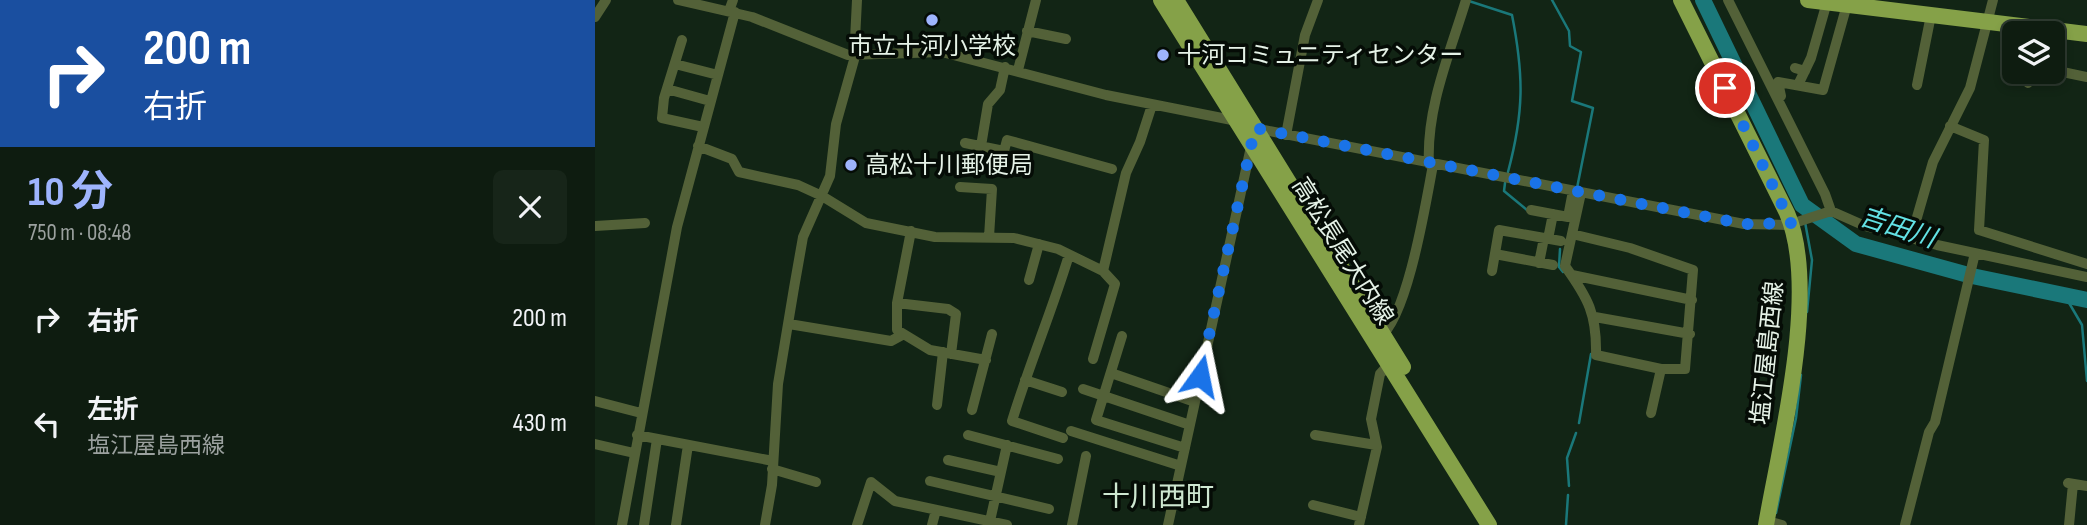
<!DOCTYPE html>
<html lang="ja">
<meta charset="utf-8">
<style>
:root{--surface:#0e1c10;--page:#172519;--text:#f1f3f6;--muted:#9ba19f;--line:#2e3a30;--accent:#9eb4fd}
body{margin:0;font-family:"Sofia Sans Condensed","Noto Sans JP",sans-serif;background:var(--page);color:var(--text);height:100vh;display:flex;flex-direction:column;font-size:26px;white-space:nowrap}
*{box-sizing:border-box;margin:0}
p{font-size:23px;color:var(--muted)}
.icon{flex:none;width:38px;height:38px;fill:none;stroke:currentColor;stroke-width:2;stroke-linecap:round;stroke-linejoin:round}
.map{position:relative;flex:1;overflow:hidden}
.side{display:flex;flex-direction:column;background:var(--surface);width:595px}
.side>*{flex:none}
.banner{background:#1a4fa0;color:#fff;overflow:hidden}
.fabs{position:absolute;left:1407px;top:21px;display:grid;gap:14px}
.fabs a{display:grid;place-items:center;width:63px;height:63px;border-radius:10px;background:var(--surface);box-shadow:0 4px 10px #0003,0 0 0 2px var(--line);font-size:35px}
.pin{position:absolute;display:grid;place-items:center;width:60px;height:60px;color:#fff;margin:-30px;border:4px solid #fff;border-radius:50%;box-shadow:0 2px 7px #0007}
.me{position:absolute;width:77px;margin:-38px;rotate:12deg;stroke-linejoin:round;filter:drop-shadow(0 0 5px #0008)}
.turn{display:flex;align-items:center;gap:24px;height:147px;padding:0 28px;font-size:32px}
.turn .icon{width:91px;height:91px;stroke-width:2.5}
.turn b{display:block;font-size:49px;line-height:60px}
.round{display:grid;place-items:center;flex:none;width:74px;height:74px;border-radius:10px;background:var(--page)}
.head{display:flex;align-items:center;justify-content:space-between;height:119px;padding:0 28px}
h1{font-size:42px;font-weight:700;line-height:52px;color:var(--accent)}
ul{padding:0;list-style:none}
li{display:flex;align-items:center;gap:21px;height:105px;padding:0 28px}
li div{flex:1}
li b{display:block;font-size:26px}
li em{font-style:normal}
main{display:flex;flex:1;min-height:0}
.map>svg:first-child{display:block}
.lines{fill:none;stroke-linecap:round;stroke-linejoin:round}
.stream{stroke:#1a787a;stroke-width:2.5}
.river{stroke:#1a787a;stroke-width:16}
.street{stroke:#536138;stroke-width:10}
.primary{stroke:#85a148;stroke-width:16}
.route{stroke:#1a73e8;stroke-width:12;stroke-dasharray:0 21.6}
.poi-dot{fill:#9eb4fd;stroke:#050c06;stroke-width:2.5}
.labels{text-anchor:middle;stroke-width:7;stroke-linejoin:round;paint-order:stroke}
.poi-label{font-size:24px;fill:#e5f2e7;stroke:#050c06;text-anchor:start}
.street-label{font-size:24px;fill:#e5f2e7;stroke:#050c06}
.water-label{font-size:26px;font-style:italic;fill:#63e2e5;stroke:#050c06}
.quarter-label{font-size:28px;fill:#cee7d1;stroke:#050c06}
</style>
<main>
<section class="side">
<div class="banner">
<div class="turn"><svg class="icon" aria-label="right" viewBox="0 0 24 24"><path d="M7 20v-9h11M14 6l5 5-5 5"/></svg><div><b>200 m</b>右折</div></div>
</div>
<div class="head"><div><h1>10 分</h1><p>750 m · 08:48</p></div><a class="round"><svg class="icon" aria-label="close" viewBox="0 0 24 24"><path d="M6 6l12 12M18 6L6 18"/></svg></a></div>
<ul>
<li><svg class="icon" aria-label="right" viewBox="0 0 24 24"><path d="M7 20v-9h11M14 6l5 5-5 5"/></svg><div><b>右折</b></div><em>200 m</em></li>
<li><svg class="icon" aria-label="left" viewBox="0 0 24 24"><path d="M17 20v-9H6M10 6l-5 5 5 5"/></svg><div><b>左折</b><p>塩江屋島西線</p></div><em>430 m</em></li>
</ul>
</section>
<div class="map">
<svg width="1492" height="525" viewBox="0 0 1492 525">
<rect width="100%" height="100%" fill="#122515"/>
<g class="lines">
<path class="stream" d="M 957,0 L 974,31 L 975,46 L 986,52 L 977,101 L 998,108 L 982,188
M 874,1 L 917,15 C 929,76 929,112 913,172
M 910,183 L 909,191 L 932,210
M 1207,205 L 1209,216
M 1210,222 L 1217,260 L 1212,312
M 965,249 L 964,267 L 968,272
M 1470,296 L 1487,325 L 1492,381
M 984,423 L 996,354
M 974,486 L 972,458 L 981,433
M 1181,513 L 1201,418 L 1206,375
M 971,525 L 973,495"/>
<path class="river" d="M 1108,0 L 1207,205 L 1261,244 L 1377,276 L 1492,300"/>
<path class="street" d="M 83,0 L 157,17 L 253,55 L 347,52 L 511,95 L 642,121
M 1133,0 L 1230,194 L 1236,211
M 134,11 L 138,0
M 0,17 L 11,0
M 432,31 L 471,39
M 87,40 L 69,98 L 67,118 L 108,127
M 80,64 L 123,75
M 1200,68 L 1210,71
M 423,70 L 441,0
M 1458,70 L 1492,77
M 1433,83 L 1435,72
M 1203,85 L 1216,58 L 1232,2
M 1322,85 L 1336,15
M 72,89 L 115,101
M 1186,96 L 1183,82 L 1228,90 L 1253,1
M 1355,126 L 1389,140 L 1384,230 L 1492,264
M 659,128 L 1149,224 L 1193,225 L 1236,211 L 1270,226 L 1342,245 L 1492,277
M 691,135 L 710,35 L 723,0
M 370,143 L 409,151 L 412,140 L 517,169
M 103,146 L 137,159 L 144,172 L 203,185 L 227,196 L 271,223 L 340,237 L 419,238 L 463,249 L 508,271
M 386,146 L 393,104 L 405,90 L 410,67
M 834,164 C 831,108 855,53 871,0
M 365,187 L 397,189 L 394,237
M 936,210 L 973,217 L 978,191
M 0,226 L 50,223
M 316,231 L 302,303 L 302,330 L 335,350 L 391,360
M 977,234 L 1035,248 L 1098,270 L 1090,369 L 1066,369 L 1001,355 C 1002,314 993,298 970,266 L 986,193
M 1316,238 L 1338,162 L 1375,88 L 1398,0
M 953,239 L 958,214
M 900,254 L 958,265
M 944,263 L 949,238
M 897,271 L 904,230 L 966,241
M 977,275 L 1097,300
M 434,280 L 444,244
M 302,303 L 353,309 L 361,314 L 356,354
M 1000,317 L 1095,334
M 194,324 L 296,341 L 307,335
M 527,336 L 501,420 L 590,448
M 785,337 C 813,316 831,201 838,165
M 498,359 L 520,284 L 508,271 L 531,173 L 545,142 L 557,105
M 516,373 L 600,402
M 430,380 L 467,392
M 488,389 L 595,425
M 0,401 L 46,413
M 342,405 L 348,352
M 377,410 L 397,334
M 1056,413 L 1066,369
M 476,431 L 586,466
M 42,435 L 178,461
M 373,435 L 463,459
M 720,435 L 781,445
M 468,438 L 417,421 C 434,365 457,311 474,255
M 0,444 L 39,453
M 353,460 L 406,472
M 177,469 L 221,482
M 335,481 L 454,509
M 1473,483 L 1492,486
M 718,505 L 766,517
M 395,521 L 412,445
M 1172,521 L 1187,525
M 27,525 L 82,227 L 140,12
M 49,525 L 62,439
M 81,525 L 93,445
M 170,525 L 177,485 L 183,384 L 199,288 L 208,237 L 235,176 L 241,124 L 259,60 L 262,0
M 262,525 L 276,482 L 300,501 L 412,525
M 337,525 L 341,510
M 477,525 L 491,456
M 573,525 L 657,142
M 764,525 L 782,447 L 776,419 L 785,374 L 796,362
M 1310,525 L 1334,432 L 1340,422 L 1380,253
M 1474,525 L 1478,484"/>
<path class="primary" d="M 566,0 L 894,525
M 581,0 L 808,367
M 1086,0 L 1192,213 C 1225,289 1185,444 1171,525
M 1213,0 L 1492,34"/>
</g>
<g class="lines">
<path class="route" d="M 605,376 L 660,128 L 1149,224 L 1196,223 L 1130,88"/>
</g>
<g class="poi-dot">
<circle cx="337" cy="20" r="7"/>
<circle cx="568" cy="55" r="7"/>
<circle cx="256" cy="165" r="7"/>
</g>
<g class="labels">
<g class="poi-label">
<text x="337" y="54" text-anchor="middle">市立十河小学校</text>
<text x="582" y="63">十河コミュニティセンター</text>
<text x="270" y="173">高松十川郵便局</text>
</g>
<g class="street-label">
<text transform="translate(748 251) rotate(58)" y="8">高松長尾大内線</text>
<text transform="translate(1172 353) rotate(-84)" y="8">塩江屋島西線</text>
</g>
<g class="water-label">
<text transform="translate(1303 227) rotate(18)" y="9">吉田川</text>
</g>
<g class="quarter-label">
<text x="563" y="506">十川西町</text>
</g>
</g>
</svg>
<div class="fabs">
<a><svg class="icon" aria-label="layers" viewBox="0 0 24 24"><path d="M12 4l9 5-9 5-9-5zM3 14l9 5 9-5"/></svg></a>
</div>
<div class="pin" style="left:1130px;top:88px;background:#d93025"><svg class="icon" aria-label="arrive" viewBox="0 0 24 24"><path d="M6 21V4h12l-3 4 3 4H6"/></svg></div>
<svg class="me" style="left:605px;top:376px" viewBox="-20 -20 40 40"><path d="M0-17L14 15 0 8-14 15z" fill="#1a73e8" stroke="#fff" stroke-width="4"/></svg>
</div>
</main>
